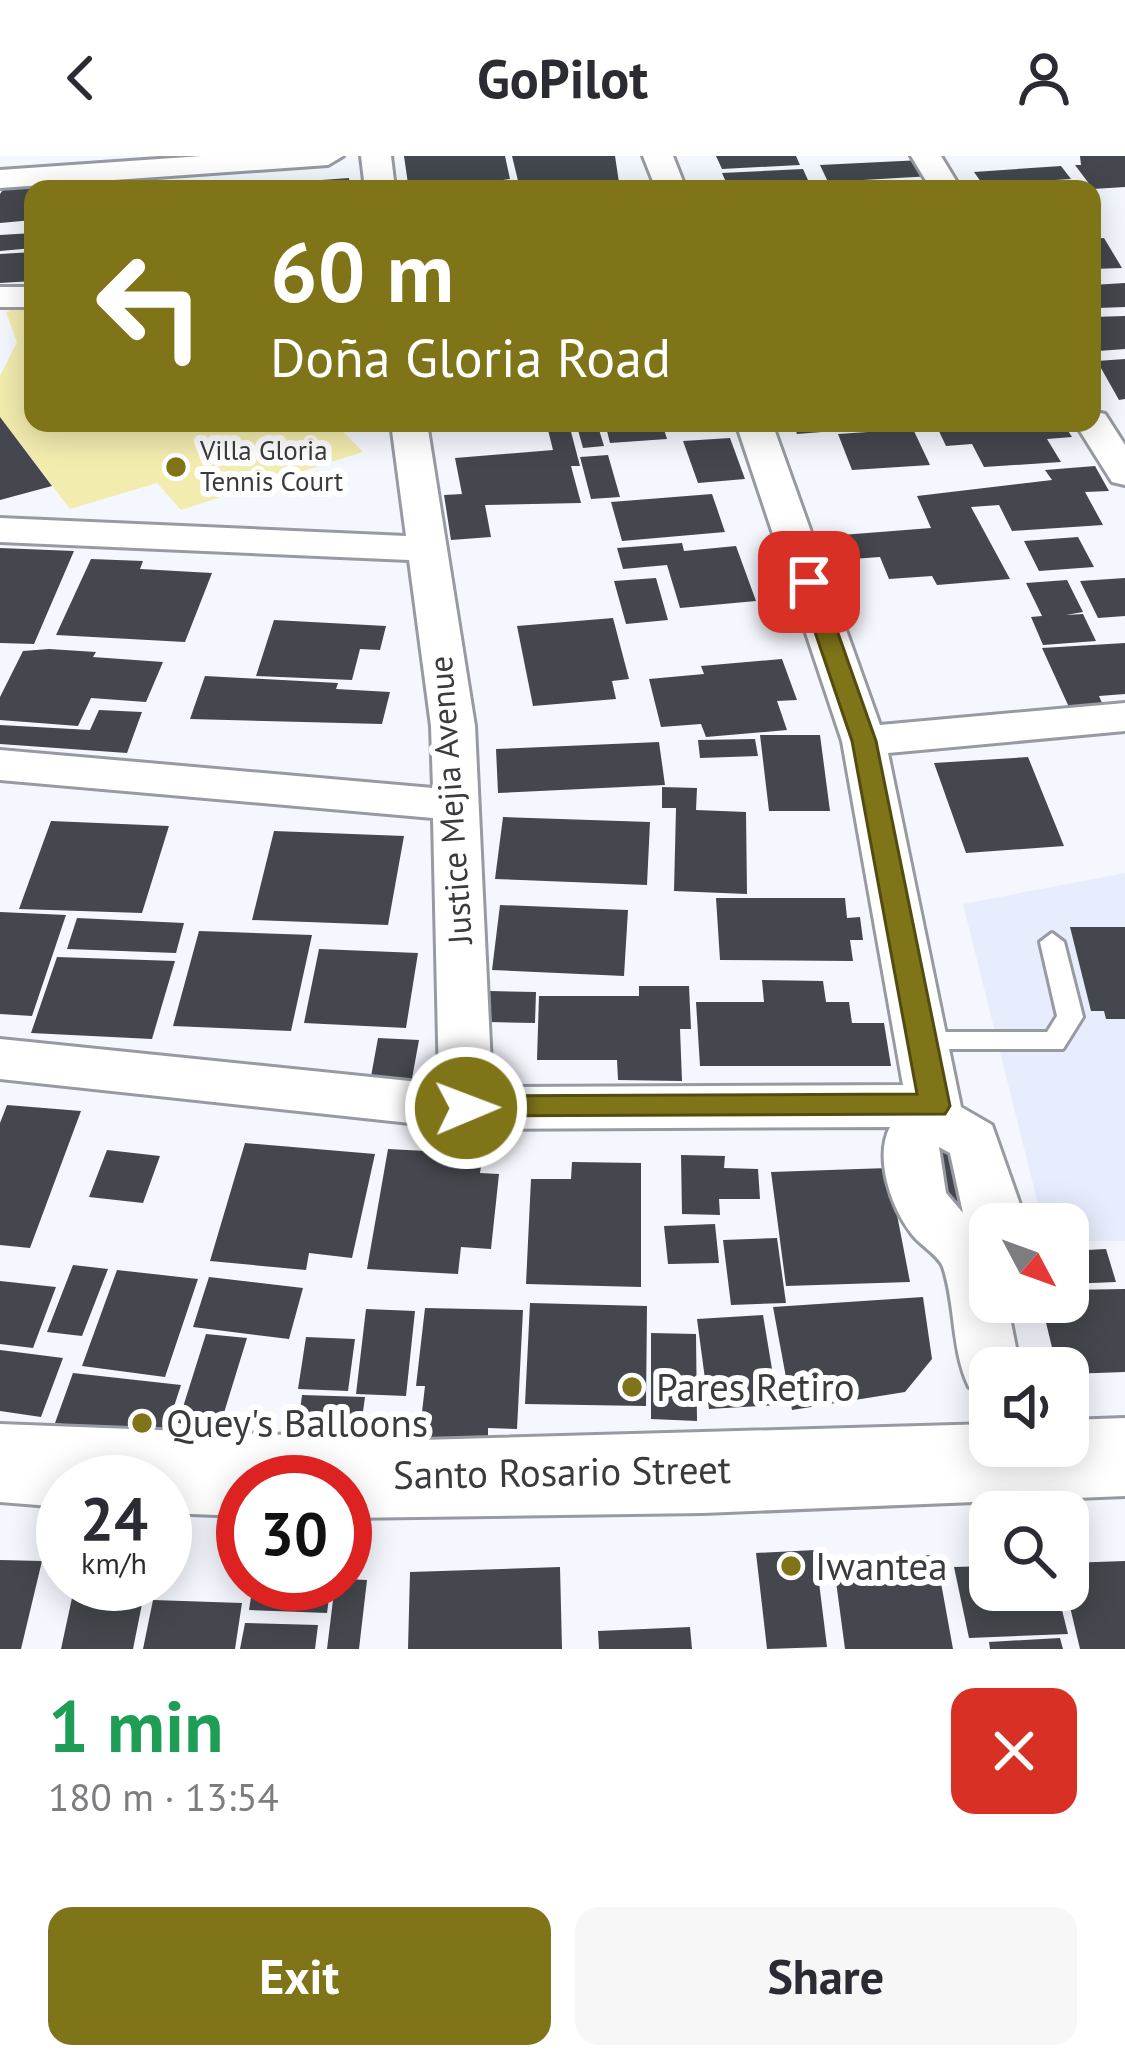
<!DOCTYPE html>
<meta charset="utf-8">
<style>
:root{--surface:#fff;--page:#f7f7f7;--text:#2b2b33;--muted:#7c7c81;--accent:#7f7518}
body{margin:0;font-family:"PT Sans",sans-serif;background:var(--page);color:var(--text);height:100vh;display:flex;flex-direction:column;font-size:45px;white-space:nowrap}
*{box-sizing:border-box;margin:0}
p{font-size:39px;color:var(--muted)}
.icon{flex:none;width:66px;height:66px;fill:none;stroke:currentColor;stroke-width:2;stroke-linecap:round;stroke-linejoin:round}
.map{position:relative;height:1493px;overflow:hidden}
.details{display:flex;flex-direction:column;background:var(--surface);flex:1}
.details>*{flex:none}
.hud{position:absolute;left:24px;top:24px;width:1077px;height:252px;border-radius:24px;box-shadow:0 6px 30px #0003;background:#7f7518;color:#fff;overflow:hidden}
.needle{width:78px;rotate:131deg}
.buttons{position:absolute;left:969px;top:1047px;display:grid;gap:24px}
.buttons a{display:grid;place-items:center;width:120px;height:120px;border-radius:24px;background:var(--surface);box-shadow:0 6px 30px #0003;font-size:60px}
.speed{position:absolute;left:36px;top:1299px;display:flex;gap:24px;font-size:60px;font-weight:700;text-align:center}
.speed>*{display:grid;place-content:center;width:156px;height:156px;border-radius:50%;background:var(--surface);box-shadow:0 6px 30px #0003;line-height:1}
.speed small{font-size:30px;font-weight:400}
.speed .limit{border:18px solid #d22;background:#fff;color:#111}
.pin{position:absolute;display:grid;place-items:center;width:102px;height:102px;color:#fff;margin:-51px;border-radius:24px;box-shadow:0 6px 18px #0006}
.me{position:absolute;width:132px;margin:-66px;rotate:89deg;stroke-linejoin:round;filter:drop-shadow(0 0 9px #0008)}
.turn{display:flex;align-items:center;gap:42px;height:252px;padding:0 48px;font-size:54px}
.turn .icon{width:156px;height:156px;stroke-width:2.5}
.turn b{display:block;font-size:84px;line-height:102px}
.round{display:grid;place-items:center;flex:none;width:126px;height:126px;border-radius:24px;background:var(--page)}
.head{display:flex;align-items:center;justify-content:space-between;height:204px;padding:0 48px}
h1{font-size:72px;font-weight:700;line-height:90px;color:#1e9e55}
.cta{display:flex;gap:24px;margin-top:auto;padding:24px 48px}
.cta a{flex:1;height:138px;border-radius:24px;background:var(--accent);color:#fff;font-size:48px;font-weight:700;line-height:138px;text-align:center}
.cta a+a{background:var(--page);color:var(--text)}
header{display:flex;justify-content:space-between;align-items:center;height:156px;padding:0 48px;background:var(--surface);font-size:54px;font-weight:700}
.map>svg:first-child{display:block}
.built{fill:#e7edfd}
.green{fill:#f3ecaf}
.building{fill:#44474d}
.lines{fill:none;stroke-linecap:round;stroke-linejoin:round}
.lane-casing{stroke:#979aa1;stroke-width:6}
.street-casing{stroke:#979aa1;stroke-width:6}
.secondary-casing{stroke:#979aa1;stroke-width:6}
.lane{fill:#fff;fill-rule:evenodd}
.street{fill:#fff;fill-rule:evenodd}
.secondary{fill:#fff;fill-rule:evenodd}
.route{fill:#7f7518;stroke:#534c10;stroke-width:3}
.poi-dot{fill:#7f7518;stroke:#fff;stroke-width:4.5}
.labels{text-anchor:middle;stroke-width:12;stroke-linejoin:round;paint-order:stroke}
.far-poi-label{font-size:27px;fill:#3a3b3f;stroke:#fff;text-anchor:start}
.street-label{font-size:33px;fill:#3a3b3f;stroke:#fff}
.near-poi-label{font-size:39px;fill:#3a3b3f;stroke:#fff;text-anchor:start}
.near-street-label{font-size:39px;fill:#3a3b3f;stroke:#fff}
</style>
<header><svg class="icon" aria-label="back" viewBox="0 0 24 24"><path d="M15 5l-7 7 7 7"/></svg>GoPilot<svg class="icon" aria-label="person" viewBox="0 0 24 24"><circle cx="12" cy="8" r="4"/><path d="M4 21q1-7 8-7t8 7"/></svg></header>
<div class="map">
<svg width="1125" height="1493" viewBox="0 0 1125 1493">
<rect width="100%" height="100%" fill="#f5f7fe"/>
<path class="built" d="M 1125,717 L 1125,1085 L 1068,1085 L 1068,1068 L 1043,1068 L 963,748 Z"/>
<path class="green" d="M 33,144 L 33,267 L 335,267 L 363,296 L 181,354 L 157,327 L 70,353 L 0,261 L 0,220 L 17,186 L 6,156 Z"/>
<path class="building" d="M 404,0 L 505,0 L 510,23 L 503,24 L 505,33 L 421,33 L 421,28 L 408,28 Z
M 512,0 L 615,0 L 620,33 L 520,33 Z
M 716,0 L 796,0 L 800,9 L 722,13 Z
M 1080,0 L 1125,0 L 1125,31 L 1093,33 L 1075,9 L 1081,9 Z
M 922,4 L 932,20 L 828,26 L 820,9 Z
M 1061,10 L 1071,23 L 1039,25 L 1044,33 L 986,33 L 974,16 Z
M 803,13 L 812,33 L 729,33 L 722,17 Z
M 349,22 L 350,33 L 280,33 L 280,27 Z
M 229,25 L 229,33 L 159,33 L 159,29 Z
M 52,27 L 51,33 L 33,33 L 33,64 L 0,67 L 0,38 L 6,29 Z
M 33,77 L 33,92 L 0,95 L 0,79 Z
M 1104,82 L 1122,112 L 1092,113 L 1092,83 Z
M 33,96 L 33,125 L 0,127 L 0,98 Z
M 1125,127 L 1125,151 L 1098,152 L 1092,129 Z
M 1125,160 L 1125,193 L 1098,195 L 1092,161 Z
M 1125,203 L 1125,243 L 1119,244 L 1097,205 Z
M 0,261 L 52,330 L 0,344 Z
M 576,267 L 597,267 L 604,290 L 583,292 Z
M 605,267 L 662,267 L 667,283 L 610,287 Z
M 793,267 L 896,267 L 897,270 L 797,278 Z
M 1063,267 L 1072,281 L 1047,283 L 1061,306 L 984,311 L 972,288 L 946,290 L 936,269 Z
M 570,272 L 580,310 L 571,310 L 581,347 L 485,349 L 491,381 L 451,384 L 444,339 L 462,338 L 455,302 L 553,294 L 548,274 Z
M 913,273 L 930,309 L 852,314 L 838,278 Z
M 730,282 L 745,323 L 698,327 L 683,285 Z
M 608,299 L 620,341 L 591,343 L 580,301 Z
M 1095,310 L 1109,335 L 1085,336 L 1103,369 L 1012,375 L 999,349 L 971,351 L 1010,423 L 937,429 L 932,420 L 889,423 L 880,401 L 838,404 L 829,380 L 931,372 L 917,340 L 1052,324 L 1045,314 Z
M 712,338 L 725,376 L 622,385 L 611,346 Z
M 1078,381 L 1094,411 L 1039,415 L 1024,385 Z
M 682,387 L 684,395 L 736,390 L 756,445 L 680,452 L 667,409 L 623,413 L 617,392 Z
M 0,392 L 74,395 L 34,488 L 0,487 Z
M 91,403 L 143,405 L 140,413 L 212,417 L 185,486 L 56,479 Z
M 656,422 L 668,464 L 626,468 L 614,425 Z
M 1125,422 L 1125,460 L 1098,462 L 1080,425 Z
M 1067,424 L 1083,456 L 1066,459 L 1083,458 L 1096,485 L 1043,489 L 1031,461 L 1042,460 L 1026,427 Z
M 613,462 L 629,523 L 612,525 L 616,543 L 533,550 L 517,470 Z
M 274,464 L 386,470 L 380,494 L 360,493 L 352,524 L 256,520 Z
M 1125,487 L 1125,538 L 1099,540 L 1107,558 L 1073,560 L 1042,492 Z
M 49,493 L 96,496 L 93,501 L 163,506 L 146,546 L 91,542 L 78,570 L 0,564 L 0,541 L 23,495 Z
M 782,503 L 797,544 L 777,545 L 787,574 L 706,581 L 701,568 L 661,571 L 649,523 L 704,518 L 701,510 Z
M 205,520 L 338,527 L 336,533 L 390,536 L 382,568 L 190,563 Z
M 99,554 L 142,556 L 127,597 L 0,588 L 0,569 L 90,574 Z
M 760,579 L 820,579 L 830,655 L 769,655 Z
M 755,583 L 758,600 L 700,602 L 698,584 Z
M 659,586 L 665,629 L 498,637 L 496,593 Z
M 1028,601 L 1064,690 L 966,697 L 934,607 Z
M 662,631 L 697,632 L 696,654 L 746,656 L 747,738 L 674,735 L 676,652 L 662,652 Z
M 503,661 L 650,666 L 647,729 L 495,723 Z
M 51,665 L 169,670 L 142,757 L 19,753 Z
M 274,675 L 404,680 L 388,769 L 252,764 Z
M 716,742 L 845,742 L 847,762 L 860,761 L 863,784 L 850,784 L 853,805 L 720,804 Z
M 500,749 L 628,754 L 624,820 L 492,814 Z
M 0,756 L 66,759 L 32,860 L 0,858 Z
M 77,762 L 184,767 L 176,797 L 67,793 Z
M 1070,771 L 1125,771 L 1125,863 L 1106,863 L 1104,855 L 1091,855 Z
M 199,775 L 312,779 L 291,875 L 173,870 Z
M 319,793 L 418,797 L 406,872 L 304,867 Z
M 57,801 L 175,805 L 152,883 L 31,877 Z
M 762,824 L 823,825 L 826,846 L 849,846 L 852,867 L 884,867 L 891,910 L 700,910 L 696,846 L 764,846 Z
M 639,830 L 689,830 L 691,873 L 680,873 L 682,925 L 618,924 L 617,904 L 537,904 L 539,840 L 639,840 Z
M 490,835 L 536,836 L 535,867 L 489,866 Z
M 378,882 L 419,884 L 411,928 L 370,926 Z
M 7,949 L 81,955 L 30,1092 L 0,1089 L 0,967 Z
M 963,981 L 979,1052 L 948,1053 L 932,982 Z
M 245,987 L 375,998 L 352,1102 L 309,1097 L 306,1114 L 210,1105 Z
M 388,993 L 483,998 L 480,1017 L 499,1018 L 491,1093 L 461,1091 L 458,1118 L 367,1113 Z
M 107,994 L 160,1000 L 143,1047 L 89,1041 Z
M 681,999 L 725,1000 L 724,1012 L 758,1013 L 760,1043 L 719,1043 L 720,1059 L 682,1058 Z
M 572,1006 L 641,1007 L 641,1131 L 526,1128 L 531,1023 L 571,1023 Z
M 888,1012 L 910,1126 L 786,1130 L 771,1016 Z
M 715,1068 L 719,1107 L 668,1108 L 664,1070 Z
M 777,1082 L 786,1147 L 731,1149 L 723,1084 Z
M 1106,1093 L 1116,1126 L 1068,1128 L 1068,1095 Z
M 73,1109 L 108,1113 L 82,1180 L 47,1176 Z
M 117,1114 L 198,1123 L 165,1221 L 82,1210 Z
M 209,1121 L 303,1132 L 289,1183 L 193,1171 Z
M 0,1125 L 56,1131 L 33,1192 L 0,1188 Z
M 1125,1133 L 1125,1216 L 1068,1218 L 1068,1212 L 1057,1212 L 1041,1146 L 1068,1146 L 1068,1134 Z
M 923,1141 L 932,1203 L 905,1236 L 792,1254 L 773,1151 Z
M 530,1147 L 647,1150 L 646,1250 L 525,1248 Z
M 425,1152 L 523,1154 L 517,1273 L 488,1272 L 488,1284 L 419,1282 L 425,1230 L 416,1230 Z
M 366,1153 L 415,1155 L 406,1240 L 356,1238 Z
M 763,1159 L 778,1249 L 709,1253 L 697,1163 Z
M 651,1177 L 696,1178 L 697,1265 L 651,1263 Z
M 206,1178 L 247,1182 L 219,1273 L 178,1267 Z
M 306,1181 L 355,1183 L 348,1235 L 298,1233 Z
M 0,1194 L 63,1202 L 41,1261 L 0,1255 Z
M 73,1217 L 181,1229 L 164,1281 L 55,1267 Z
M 302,1239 L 365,1241 L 361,1270 L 298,1269 Z
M 815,1394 L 827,1491 L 767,1493 L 756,1397 Z
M 936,1399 L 953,1493 L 845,1493 L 833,1403 Z
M 0,1404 L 42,1405 L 21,1493 L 0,1493 Z
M 1125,1405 L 1125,1493 L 1080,1493 L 1066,1434 L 1068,1407 Z
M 990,1410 L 990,1434 L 1057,1434 L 1068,1478 L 969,1482 L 954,1411 Z
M 560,1411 L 562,1493 L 408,1493 L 410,1416 Z
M 345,1423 L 367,1424 L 359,1493 L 327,1493 L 335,1428 L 345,1428 Z
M 75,1428 L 146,1428 L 133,1493 L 61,1493 Z
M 253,1428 L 331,1428 L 327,1457 L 249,1454 Z
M 153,1444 L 242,1447 L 235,1493 L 143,1493 Z
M 245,1467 L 318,1469 L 315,1493 L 240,1493 Z
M 690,1471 L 692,1493 L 599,1493 L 598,1475 Z
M 1060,1482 L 1063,1493 L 990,1493 L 989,1486 Z"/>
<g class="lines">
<defs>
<path id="lane" d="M 1052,777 L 1064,786 L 1083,861 L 1063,893 L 913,893 L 909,886 L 913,879 L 922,876 L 1047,876 L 1057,860 L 1040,786 Z"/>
<path id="street" d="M 202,0 L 343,0 L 328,9 L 0,32 L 0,14 Z
M 361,0 L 391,0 L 395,33 L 365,33 Z
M 643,0 L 673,0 L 686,33 L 656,33 Z
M 911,0 L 941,0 L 961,33 L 931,33 Z
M 0,131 L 33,131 L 33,151 L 0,151 Z
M 1092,255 L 1105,258 L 1125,289 L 1125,329 L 1112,326 L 1075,267 L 1092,267 Z
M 391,267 L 427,267 L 475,570 L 492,931 L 903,929 L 842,585 L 736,267 L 772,267 L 880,569 L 1125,547 L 1125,575 L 888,597 L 961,951 L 992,969 L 1023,1057 L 1017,1068 L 990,1068 L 990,1146 L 1007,1146 L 1020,1212 L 990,1212 L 990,1238 L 969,1231 C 951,1193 956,1150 943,1111 C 938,1098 919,1089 911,1077 C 891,1051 874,1001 890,971 L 466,973 L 0,923 L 0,883 L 439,928 L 433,662 L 0,624 L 0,594 L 433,632 L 431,570 L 409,404 L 0,386 L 0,362 L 406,380 ZM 939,991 L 950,997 L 963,1057 L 946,1037 Z"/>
<path id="secondary" d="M 1125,1262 L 1125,1340 L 703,1357 L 345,1362 L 345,1326 L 243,1326 L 243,1360 L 165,1357 L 165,1326 L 63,1326 L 63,1351 L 0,1346 L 0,1268 L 421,1284 L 990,1268 L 990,1290 L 1068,1290 L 1068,1264 Z"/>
</defs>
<use href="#lane" class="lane-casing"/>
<use href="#street" class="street-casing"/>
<use href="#secondary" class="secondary-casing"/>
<use href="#lane" class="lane"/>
<use href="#street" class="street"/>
<use href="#secondary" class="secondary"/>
</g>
<path class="route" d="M 801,421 L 820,426 L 876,585 L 950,950 L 945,958 L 456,960 L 451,952 L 466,940 L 917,938 L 852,585 L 798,426 Z"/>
<g class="poi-dot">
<circle cx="176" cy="311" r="12"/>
<circle cx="632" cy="1231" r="12"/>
<circle cx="142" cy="1267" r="12"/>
<circle cx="791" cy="1410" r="12"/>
</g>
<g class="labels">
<g class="far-poi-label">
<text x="200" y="304">Villa Gloria<tspan x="200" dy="31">Tennis Court</tspan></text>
</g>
<g class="street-label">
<text transform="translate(450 644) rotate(-94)" y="12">Justice Mejia Avenue</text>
</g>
<g class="near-poi-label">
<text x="656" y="1245">Pares Retiro</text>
<text x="166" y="1281">Quey's Balloons</text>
<text x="815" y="1424">Iwantea</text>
</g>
<g class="near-street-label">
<text transform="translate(562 1316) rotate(-1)" y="14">Santo Rosario Street</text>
</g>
</g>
</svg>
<div class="buttons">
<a><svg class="needle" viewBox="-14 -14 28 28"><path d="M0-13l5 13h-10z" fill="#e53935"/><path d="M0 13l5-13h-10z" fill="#7c7c81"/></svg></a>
<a><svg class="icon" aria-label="sound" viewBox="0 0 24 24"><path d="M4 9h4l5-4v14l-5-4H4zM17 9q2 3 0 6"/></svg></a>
<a><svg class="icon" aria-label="search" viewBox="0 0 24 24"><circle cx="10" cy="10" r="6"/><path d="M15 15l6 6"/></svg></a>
</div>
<div class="speed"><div>24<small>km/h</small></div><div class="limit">30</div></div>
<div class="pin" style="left:809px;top:426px;background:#d93025"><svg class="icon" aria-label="arrive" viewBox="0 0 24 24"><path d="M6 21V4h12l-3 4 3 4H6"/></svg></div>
<svg class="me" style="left:466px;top:952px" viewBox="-20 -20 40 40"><circle r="17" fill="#7f7518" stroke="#fff" stroke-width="3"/><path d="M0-11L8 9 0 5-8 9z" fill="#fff"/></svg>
<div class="hud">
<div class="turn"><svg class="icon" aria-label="left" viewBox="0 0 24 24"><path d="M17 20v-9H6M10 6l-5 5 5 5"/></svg><div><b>60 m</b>Doña Gloria Road</div></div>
</div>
</div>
<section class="details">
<div class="head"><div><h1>1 min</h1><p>180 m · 13:54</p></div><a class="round" style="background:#d93025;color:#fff"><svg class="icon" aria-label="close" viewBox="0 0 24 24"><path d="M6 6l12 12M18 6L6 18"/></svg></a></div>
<div class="cta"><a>Exit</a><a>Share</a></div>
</section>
